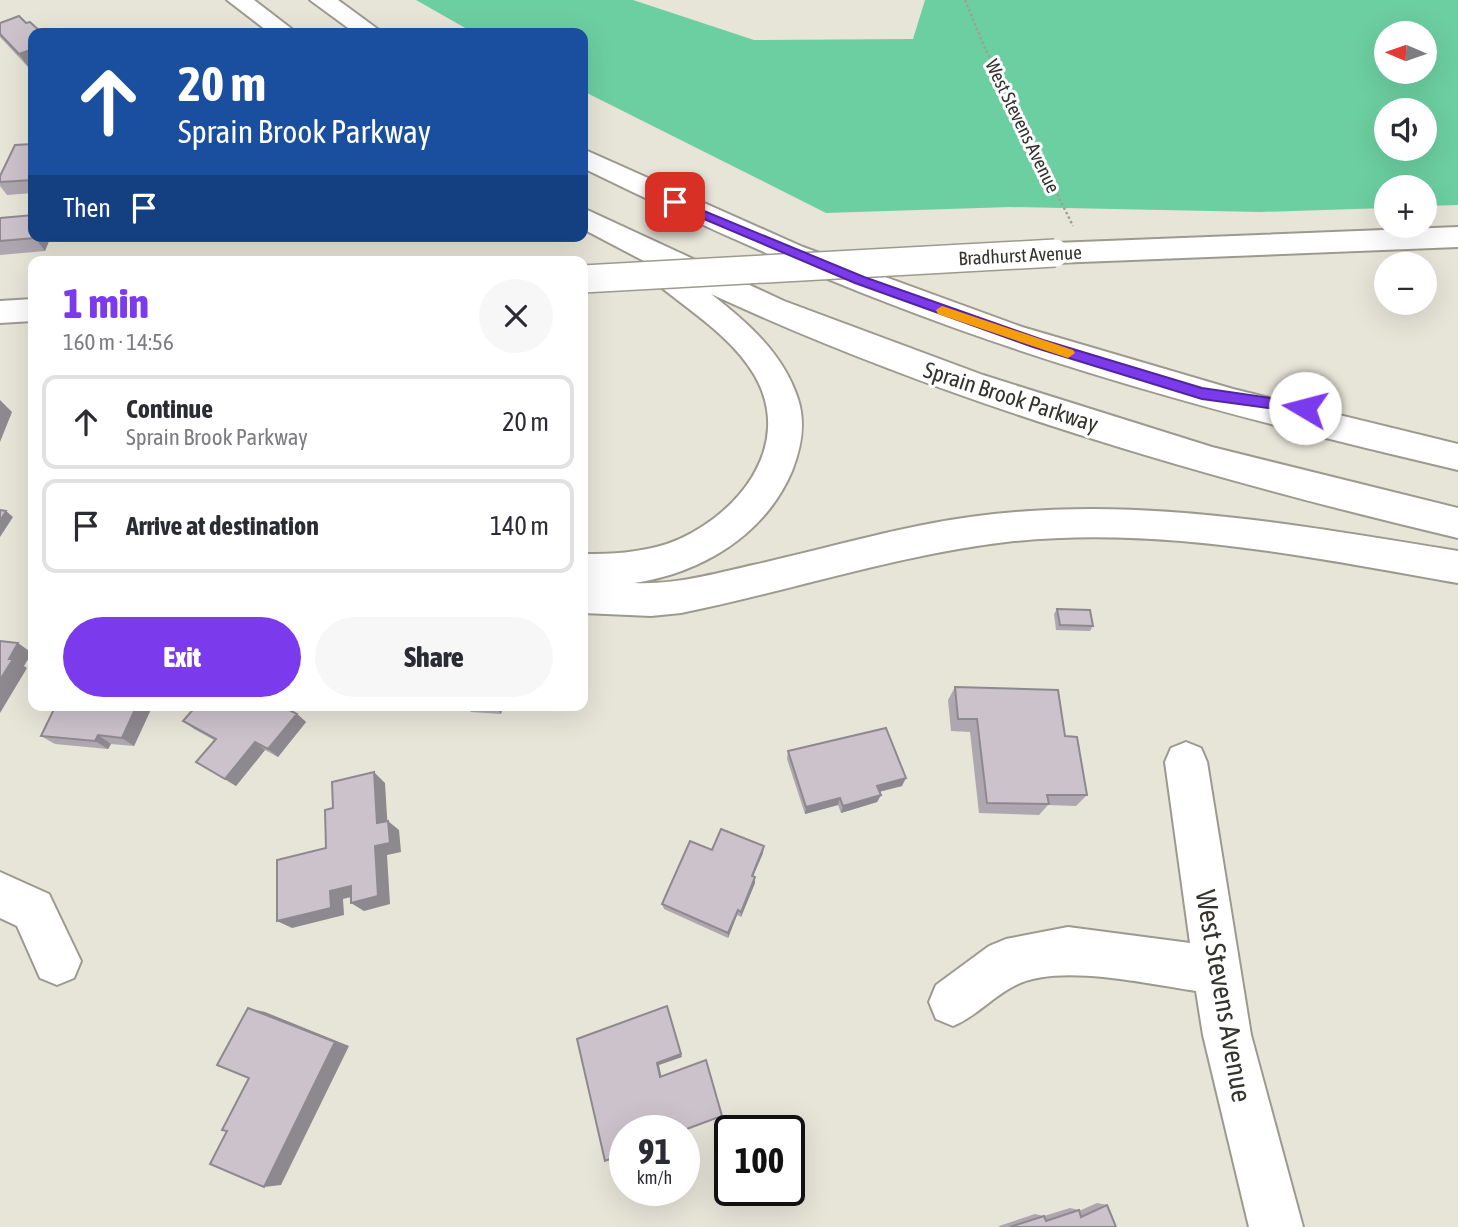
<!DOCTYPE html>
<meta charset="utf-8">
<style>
:root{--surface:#fff;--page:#f7f7f7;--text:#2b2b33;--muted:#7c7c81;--line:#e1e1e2;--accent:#7c3aed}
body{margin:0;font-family:"Asap Condensed",sans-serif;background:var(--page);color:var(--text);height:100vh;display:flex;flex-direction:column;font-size:26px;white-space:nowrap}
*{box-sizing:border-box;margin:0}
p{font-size:23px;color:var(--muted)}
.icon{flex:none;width:38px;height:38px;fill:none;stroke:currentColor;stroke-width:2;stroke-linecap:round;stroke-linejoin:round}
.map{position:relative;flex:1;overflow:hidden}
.sheet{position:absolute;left:28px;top:256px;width:560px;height:455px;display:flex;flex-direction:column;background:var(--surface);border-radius:14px;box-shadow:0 7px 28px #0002}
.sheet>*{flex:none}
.guide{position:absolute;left:28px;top:28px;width:560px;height:214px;border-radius:14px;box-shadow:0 7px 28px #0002;background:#1a4fa0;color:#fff;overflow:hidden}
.needle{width:46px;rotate:272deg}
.fabs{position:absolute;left:1374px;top:21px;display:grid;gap:14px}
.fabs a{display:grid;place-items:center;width:63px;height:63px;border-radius:50%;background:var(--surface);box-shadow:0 7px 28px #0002;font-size:35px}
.speed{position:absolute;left:609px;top:1115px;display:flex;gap:14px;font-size:35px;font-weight:700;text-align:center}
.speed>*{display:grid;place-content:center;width:91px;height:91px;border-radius:50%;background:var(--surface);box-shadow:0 7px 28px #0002;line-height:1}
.speed small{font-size:18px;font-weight:400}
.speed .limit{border:4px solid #111;border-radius:10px;background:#fff;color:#111}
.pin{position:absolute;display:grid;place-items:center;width:60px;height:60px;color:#fff;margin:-30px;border-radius:14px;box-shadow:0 4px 10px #0006}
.me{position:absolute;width:77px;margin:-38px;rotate:278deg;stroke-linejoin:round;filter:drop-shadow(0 0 5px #0008)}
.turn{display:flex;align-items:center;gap:24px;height:147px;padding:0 35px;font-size:32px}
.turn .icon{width:91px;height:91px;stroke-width:2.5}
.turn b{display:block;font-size:49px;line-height:60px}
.then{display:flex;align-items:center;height:66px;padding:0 35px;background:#0003;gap:14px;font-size:26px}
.round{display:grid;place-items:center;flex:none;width:74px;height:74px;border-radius:37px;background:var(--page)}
.head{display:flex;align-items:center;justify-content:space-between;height:119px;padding:0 35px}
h1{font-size:42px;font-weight:800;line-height:52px;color:var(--accent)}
.button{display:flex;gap:14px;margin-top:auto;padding:14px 35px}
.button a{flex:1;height:80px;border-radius:42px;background:var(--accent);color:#fff;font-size:28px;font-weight:800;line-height:80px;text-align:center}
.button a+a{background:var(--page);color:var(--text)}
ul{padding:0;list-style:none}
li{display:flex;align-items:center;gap:21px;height:94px;margin:0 14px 10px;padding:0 21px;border:4px solid var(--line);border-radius:14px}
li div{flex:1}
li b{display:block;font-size:26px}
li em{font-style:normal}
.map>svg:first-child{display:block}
.green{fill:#6ccfa1;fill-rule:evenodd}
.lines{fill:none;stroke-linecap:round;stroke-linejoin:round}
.minor-casing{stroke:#9c9a8e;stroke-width:4}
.major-casing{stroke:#9c9a8e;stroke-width:4}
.highway-casing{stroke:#9c9a8e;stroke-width:4}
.path{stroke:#a19f95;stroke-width:2.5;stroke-dasharray:2.5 2.5;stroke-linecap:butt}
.minor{fill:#fff;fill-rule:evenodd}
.major{fill:#fff;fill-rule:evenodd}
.highway{fill:#fff;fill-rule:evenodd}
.major-bridge-casing{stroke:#9c9a8e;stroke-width:30;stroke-linecap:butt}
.major-bridge{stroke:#fff;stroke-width:27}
.wall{fill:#afa7af}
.shaded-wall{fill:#8e888f}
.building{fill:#cbc2cc;stroke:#8e888f;stroke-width:2}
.route{fill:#7c3aed;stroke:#51269a;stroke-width:2}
.slow{fill:#f59e0b}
.labels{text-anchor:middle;stroke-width:6;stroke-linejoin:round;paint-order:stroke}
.far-street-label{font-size:19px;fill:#34332e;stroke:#fff}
.street-label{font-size:23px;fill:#34332e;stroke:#fff}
.near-street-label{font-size:28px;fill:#34332e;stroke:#fff}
</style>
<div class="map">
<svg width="1458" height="1227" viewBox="0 0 1458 1227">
<rect width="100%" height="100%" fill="#e7e4d8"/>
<path class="green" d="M 416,0 L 633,0 L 754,40 L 913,39 L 925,0 L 1458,0 L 1458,205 L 1425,206 L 1424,187 L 1386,187 L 1386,208 L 1260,212 L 1010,207 L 826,213 L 583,91 L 583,33 L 474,33 ZM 1386,33 L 1424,33 L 1424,72 L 1386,72 ZM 1386,110 L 1424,110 L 1424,149 L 1386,149 Z"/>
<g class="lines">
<defs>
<path id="minor" d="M 1186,742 L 1201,748 L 1207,762 L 1251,1035 L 1303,1227 L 1249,1227 L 1203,1035 L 1196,991 C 1148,984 1059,963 1016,985 C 993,996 977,1016 953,1026 L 936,1019 L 929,1002 L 936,985 L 989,946 L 1006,939 L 1068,927 L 1190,943 L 1165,762 L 1171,748 Z
M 0,872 L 49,894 L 81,961 L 74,978 L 57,985 L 40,978 L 17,926 L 0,918 Z"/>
<path id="major" d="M 1458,227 L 1458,247 L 1055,263 L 1045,260 L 1040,253 L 1045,246 L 1055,243 Z
M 33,299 L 33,321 L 0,323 L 0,301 Z"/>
<path id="highway" d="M 227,0 L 254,0 L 297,33 L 270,33 Z
M 310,0 L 338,0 L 383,33 L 355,33 Z
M 583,149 L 803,247 L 1022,327 L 1233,389 L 1458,444 L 1458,470 C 1266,425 1073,375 888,303 C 784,263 683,217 583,168 Z
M 583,208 L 784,301 L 983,375 L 1212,447 L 1458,508 L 1458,538 C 1205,478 947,403 711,294 C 747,322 783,353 798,399 C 806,424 801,448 792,471 C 765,535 701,573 634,583 C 674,585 714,574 753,565 C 825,549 897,527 970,517 C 1134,494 1296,525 1458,551 L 1458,583 C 1310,557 1157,525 1006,542 C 896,555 790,591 681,613 L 651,616 L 583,613 L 583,554 C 611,554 639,553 667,544 C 734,520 796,448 755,376 C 733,338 692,312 658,285 L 654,278 L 661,270 L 583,229 Z"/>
</defs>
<use href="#minor" class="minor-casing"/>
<use href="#major" class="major-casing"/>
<use href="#highway" class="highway-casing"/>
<path class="path" d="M 965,0 L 984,46 L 1073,226"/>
<use href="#minor" class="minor"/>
<use href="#major" class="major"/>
<use href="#highway" class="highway"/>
<defs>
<path id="major-bridge" d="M 583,279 L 1055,253"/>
</defs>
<use href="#major-bridge" class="major-bridge-casing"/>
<use href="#major-bridge" class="major-bridge"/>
</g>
<path class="wall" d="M 0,23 L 28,67 L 0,37 Z
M 33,144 L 33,193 L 7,195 L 0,186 L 0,176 Z
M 0,218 L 33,236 L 51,236 L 45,251 L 0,255 Z
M 207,236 L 275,236 L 274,238 L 210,242 Z
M 1057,609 L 1093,626 L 1090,631 L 1056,630 L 1054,614 Z
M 955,687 L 1065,736 L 1087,795 L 1076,806 L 1048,805 L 1039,815 L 979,813 L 970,732 L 951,731 L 948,700 Z
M 153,705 L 134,746 L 111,744 L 108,749 L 55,744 L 41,736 Z
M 503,705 L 501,714 L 471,712 L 468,708 Z
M 297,714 L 306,722 L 278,757 L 265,750 L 236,786 L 196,762 L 214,740 L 194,729 L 183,721 Z
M 788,751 L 902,786 L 879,792 L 881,795 L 877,802 L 841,813 L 838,805 L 805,814 L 787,759 Z
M 712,850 L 763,853 L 753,876 L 755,883 L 741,917 L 737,915 L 728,938 L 664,909 L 662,904 Z
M 1097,1203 L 1107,1205 L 1116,1227 L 999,1227 L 999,1226 L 1035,1214 L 1044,1216 L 1070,1208 L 1079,1210 L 1079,1211 Z"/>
<path class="shaded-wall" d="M 33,49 L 33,65 L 28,67 L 19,54 Z
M 36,236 L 51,236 L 45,251 L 35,238 Z
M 0,400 L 12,412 L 0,442 Z
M 6,511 L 13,517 L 0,537 L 0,521 Z
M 18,643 L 32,653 L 24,666 L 27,668 L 0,713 L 0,680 L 9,659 Z
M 137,705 L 153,705 L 134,746 L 122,738 Z
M 499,705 L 503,705 L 501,714 L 498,709 Z
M 297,714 L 306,722 L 278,757 L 268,749 Z
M 98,735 L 111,744 L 108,749 L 95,741 Z
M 255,742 L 265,750 L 236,786 L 225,779 Z
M 374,772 L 385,783 L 388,833 L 377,823 Z
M 906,778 L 902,786 L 874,793 L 877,786 Z
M 881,795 L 877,802 L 841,813 L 843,806 Z
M 840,798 L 838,805 L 805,814 L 806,807 Z
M 388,821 L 399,830 L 401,852 L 387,855 L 390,904 L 364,911 L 351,903 L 375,846 Z
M 764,846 L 763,853 L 751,881 L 752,876 Z
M 755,877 L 755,883 L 741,917 L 741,912 Z
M 351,886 L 363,894 L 343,899 L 344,915 L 292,928 L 277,921 L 330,891 Z
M 738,910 L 737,915 L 728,938 L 728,933 Z
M 667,1006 L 682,1057 L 659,1065 L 662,1079 L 660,1077 L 657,1063 Z
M 248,1008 L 265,1012 L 349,1046 L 281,1185 L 264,1187 Z"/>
<path class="building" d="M 19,16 L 26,23 L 30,22 L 42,33 L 33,33 L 33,49 L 19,54 L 0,34 L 0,23 Z
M 33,81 L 33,113 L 29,114 L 31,82 Z
M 33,144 L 33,180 L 0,182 L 0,176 L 15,145 Z
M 33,215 L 33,236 L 36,236 L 35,238 L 0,241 L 0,218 Z
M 0,510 L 6,511 L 0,521 Z
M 1057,609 L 1090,610 L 1093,626 L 1060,625 Z
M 0,641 L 18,643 L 9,659 L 13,659 L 0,680 Z
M 955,687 L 1058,690 L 1065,736 L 1077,737 L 1087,795 L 1047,795 L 1049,804 L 987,803 L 977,719 L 958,719 Z
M 56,705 L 137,705 L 122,738 L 98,735 L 95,741 L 41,736 Z
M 197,705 L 280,705 L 297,714 L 268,749 L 255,742 L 225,779 L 196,762 L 216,739 L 183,721 Z
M 469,705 L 499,705 L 498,709 L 468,708 Z
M 886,728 L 906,778 L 877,786 L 881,795 L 843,806 L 840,798 L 806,807 L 788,751 Z
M 374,772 L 377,823 L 388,821 L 390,843 L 375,846 L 378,896 L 351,903 L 351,886 L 330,891 L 331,908 L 277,921 L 277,860 L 326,848 L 325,810 L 333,808 L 332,782 Z
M 721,829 L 764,846 L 752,876 L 755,877 L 741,912 L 738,910 L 728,933 L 662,904 L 690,841 L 712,850 Z
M 667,1006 L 681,1054 L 657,1063 L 660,1077 L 706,1060 L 722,1116 L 684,1130 L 625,1130 L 625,1153 L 605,1161 L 577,1039 Z
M 248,1008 L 335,1042 L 264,1187 L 210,1164 L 227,1131 L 222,1130 L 249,1078 L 217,1065 Z
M 1107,1205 L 1116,1227 L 1010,1227 L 1044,1216 L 1046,1221 L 1079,1210 L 1081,1217 Z"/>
<path class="route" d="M 675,199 L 864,277 L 1043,340 L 1202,388 L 1305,403 L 1312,408 L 1305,413 L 1202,399 L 1033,347 L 855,283 L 671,205 L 671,200 Z"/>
<path class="slow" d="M 942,306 L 1073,350 L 1075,353 L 1068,358 L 938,314 L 936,310 Z"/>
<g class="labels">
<g class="far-street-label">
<text transform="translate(1023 126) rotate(64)" y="7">West Stevens Avenue</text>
<text transform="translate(1020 255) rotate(-3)" y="7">Bradhurst Avenue</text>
</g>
<g class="street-label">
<text transform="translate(1011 397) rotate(18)" y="8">Sprain Brook Parkway</text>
</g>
<g class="near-street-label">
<text transform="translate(1224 996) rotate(80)" y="10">West Stevens Avenue</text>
</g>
</g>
</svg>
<div class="fabs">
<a><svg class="needle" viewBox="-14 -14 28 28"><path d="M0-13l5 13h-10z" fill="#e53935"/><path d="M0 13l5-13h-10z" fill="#7c7c81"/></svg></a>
<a><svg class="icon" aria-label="sound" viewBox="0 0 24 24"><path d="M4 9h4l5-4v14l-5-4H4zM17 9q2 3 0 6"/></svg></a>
<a>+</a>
<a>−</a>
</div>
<div class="speed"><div>91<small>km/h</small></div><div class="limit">100</div></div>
<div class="pin" style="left:675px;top:202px;background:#d93025"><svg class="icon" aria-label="arrive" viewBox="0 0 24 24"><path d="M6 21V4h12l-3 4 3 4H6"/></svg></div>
<svg class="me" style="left:1305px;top:408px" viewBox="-20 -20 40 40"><circle r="19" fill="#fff"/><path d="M0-13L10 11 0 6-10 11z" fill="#7c3aed"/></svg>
<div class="guide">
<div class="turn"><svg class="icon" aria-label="ahead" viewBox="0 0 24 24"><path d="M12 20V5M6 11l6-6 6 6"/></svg><div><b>20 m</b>Sprain Brook Parkway</div></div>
<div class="then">Then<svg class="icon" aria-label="arrive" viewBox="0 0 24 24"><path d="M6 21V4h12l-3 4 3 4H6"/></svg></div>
</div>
<section class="sheet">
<div class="head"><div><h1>1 min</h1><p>160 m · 14:56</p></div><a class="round"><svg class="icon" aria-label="close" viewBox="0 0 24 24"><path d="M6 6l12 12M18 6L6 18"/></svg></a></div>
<ul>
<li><svg class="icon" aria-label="ahead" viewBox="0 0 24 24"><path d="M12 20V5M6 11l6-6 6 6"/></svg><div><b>Continue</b><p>Sprain Brook Parkway</p></div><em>20 m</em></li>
<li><svg class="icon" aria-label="arrive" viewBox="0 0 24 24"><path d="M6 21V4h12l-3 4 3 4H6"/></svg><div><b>Arrive at destination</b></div><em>140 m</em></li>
</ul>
<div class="button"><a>Exit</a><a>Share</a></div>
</section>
</div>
